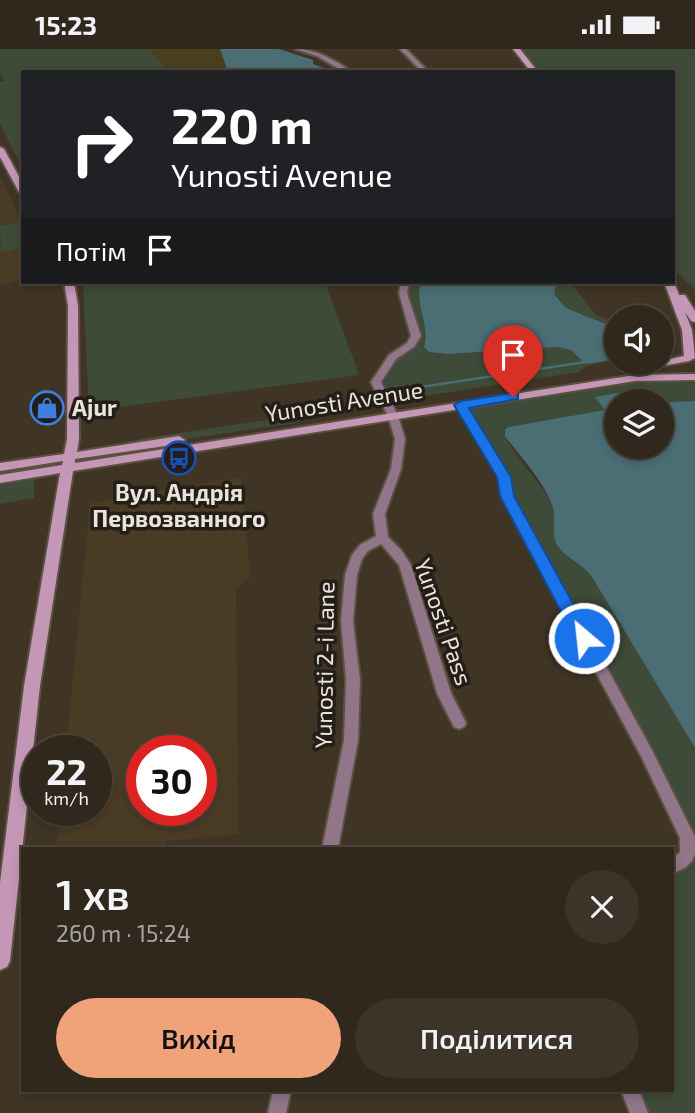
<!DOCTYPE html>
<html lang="uk">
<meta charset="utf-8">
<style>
:root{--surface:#30281c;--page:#3c3429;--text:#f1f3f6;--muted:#a8a6a3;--line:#4b443b;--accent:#f0a279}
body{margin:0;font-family:"Exo 2",sans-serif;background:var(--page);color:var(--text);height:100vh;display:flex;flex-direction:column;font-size:26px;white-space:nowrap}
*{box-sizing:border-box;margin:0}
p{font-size:23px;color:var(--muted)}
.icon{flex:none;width:38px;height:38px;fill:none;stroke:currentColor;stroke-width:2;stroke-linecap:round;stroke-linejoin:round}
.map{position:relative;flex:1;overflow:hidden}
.panel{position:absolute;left:21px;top:798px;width:653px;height:245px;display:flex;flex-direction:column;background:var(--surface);border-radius:0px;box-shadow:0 4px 10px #0003,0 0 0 2px var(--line)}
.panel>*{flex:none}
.banner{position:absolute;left:21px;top:21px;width:654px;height:214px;border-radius:0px;box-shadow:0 4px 10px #0003,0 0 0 2px var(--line);background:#202124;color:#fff;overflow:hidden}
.tools{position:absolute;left:604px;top:256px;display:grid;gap:14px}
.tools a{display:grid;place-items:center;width:70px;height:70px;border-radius:50%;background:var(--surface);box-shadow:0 4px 10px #0003,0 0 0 2px var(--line);font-size:35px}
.speed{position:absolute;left:21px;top:686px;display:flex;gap:14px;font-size:35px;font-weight:700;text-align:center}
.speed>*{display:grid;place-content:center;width:91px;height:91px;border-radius:50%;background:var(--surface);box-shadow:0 4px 10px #0003,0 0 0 2px var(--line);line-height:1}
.speed small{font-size:18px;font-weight:400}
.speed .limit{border:10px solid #d22;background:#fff;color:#111}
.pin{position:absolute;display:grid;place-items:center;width:60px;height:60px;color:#fff;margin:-72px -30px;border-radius:50% 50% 50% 0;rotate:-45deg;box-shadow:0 0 7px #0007}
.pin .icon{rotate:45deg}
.me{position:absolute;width:77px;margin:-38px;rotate:332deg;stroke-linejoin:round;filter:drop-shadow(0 0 5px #0008)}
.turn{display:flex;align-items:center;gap:24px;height:147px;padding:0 35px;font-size:32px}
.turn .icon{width:91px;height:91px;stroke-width:2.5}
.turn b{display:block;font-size:49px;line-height:60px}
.then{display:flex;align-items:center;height:66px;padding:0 35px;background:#0003;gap:14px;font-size:26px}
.round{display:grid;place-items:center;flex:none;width:74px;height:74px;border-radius:37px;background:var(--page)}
.overview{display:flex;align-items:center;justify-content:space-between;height:119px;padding:0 35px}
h1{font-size:42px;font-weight:600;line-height:52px}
.button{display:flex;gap:14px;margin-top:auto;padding:14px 35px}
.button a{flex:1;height:80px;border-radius:42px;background:var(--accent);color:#111;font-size:28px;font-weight:600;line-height:80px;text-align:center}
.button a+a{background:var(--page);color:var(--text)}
.status{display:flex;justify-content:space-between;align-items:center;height:49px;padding:0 35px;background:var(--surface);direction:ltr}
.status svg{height:19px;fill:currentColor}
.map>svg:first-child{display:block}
.built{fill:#4a3b25;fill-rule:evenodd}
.green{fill:#3e4b38}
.sand{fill:#473f1e}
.water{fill:#4b6d74}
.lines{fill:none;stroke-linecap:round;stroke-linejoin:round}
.stream{stroke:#4b6d74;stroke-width:2.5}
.street-casing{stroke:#5b5142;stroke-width:4}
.secondary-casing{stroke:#5b5142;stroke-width:4}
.street{fill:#917588;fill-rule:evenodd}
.secondary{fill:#c497b6;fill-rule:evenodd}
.wall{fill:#533b43}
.shaded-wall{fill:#433037}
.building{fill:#60454e;stroke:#433037;stroke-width:2}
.route{fill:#1a73e8;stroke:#114b97;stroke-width:2}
.labels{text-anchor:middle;stroke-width:7;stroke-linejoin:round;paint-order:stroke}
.street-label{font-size:23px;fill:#eae3d9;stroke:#231e17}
.poi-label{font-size:23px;font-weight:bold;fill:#eae3d9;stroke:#231e17;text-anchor:start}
</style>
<div class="status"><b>15:23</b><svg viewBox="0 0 49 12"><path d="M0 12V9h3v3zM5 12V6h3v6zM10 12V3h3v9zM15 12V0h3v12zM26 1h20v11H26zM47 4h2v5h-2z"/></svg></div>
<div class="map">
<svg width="695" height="1064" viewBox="0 0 695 1064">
<rect width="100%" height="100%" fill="#403525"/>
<path class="built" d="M 0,128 L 23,174 L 23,231 L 0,236 Z
M 241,428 L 250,528 L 236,539 L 238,785 L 166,792 L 166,800 L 56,800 L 60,761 L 96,761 L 96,702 L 66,702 L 90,454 ZM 142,702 L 201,702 L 201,761 L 142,761 Z"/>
<path class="green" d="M 0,0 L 150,0 L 168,23 L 23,23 L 23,120 L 0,75 L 0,33 L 5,32 L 0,25 Z
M 516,0 L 695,0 L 695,241 L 674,220 L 674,23 L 535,23 Z
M 22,173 L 23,199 L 1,203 L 0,177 Z
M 83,233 L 325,233 L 359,326 L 89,362 Z
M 405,233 L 427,233 L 557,298 L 616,309 L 616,311 L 586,317 L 579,323 L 386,353 L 376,330 L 392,308 L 414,294 L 403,239 Z
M 557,233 L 570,233 L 596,266 L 616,274 L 616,279 L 566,259 L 554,245 Z
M 675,331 L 695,334 L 695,352 L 631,352 L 623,343 L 606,361 L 509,378 L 504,383 C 513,409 538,428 550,452 C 558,468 548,485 559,499 C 567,511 583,515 592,528 L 695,699 L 695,1064 L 639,1064 L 630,1041 L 672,1041 L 672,818 L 690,801 L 506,433 L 463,361 L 646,332 Z
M 316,364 L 295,374 L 139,397 L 138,390 Z
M 34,430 L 34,449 L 0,455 L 0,436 Z"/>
<path class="sand" d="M 150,0 L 220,0 L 228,23 L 168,23 Z"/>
<path class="water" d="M 220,0 L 279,0 L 313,11 L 313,15 L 334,23 L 228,23 Z
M 421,233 L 557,233 L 554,245 L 566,259 L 616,279 L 616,310 L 586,315 L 571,301 L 557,298 L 448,305 L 429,303 L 424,298 C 431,277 414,257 421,233 Z
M 623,343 L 631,352 L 616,352 L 616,397 L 662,397 L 662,353 L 695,352 L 695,699 L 592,528 C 583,515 567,510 559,499 C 549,486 557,470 552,456 C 543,431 520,408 505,387 L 505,381 L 508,378 L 605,361 L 595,348 Z"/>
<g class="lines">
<path class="stream" d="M 388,343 L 585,313"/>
<defs>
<path id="street" d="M 295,0 C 316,0 335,11 352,23 L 344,23 L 317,7 Z
M 400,0 L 406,0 L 429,23 L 422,23 Z
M 534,20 L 537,23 L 519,23 Z
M 401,233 L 409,233 L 407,244 L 421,287 L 414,298 L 396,310 L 381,333 L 398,367 L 405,390 L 401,420 L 385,465 L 388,488 L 401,501 L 411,516 L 451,644 L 466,674 L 464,678 L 459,680 L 454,678 L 437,644 L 399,516 L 381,495 L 368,502 L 362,510 L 357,526 L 353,572 L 360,631 L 358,691 L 338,800 L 322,800 L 344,691 L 346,631 L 341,572 L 345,526 L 352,506 L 360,496 L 376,487 L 373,465 L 391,420 L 395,390 L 388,367 L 371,333 L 389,306 L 407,294 L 411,287 L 399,244 Z
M 461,353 L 466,356 L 509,428 L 513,447 L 653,703 L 695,788 L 695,805 L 692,812 L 686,818 L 672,825 L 672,810 L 680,803 L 680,789 L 642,709 L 501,447 L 499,428 L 456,356 Z
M 273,1041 L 291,1041 L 286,1064 L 268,1064 Z
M 621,1041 L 639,1041 L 648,1064 L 630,1064 Z"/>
<path id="secondary" d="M 513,0 L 520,0 L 538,23 L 531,23 Z
M 0,98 L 4,100 L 23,135 L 23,146 L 19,143 L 0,108 Z
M 64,233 L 74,233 L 78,257 L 79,390 L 77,403 L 179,387 L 185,391 L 179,395 L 75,410 L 75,414 L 635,326 L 695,325 L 695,331 L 635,332 L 73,422 L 40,637 L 10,912 L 7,918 L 0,921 L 0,834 L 24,637 L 60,424 L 0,434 L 0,426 L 62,416 L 63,412 L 0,422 L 0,414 L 64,405 L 67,390 L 68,257 Z
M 664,233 L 674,233 L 679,246 L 685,246 L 695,262 L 695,273 L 691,272 L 685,263 L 692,281 L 695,309 L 689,312 L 630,323 L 630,319 L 684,307 L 682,281 Z"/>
</defs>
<use href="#street" class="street-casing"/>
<use href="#secondary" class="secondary-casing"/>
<use href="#street" class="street"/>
<use href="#secondary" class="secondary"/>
</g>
<path class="wall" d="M 38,344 L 57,353 L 56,364 L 45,367 L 41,356 Z"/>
<path class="shaded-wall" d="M 54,341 L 57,353 L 56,364 L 45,367 L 42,354 Z"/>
<path class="building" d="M 54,341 L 53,351 L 42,354 L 38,344 Z"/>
<path class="route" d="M 513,344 L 518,345 L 518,350 L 469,359 L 511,428 L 514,447 L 592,589 L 584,595 L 575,589 L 500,447 L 497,428 L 454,356 L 461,352 Z"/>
<defs>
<symbol id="shop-ring" viewBox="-11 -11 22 22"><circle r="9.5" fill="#231e17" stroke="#3f7fe0" stroke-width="1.5"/><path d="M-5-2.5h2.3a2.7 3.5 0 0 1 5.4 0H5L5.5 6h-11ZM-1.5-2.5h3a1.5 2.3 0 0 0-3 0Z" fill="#3f7fe0"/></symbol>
<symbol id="bus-ring" viewBox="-11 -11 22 22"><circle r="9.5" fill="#231e17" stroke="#1a4fb4" stroke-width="1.5"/><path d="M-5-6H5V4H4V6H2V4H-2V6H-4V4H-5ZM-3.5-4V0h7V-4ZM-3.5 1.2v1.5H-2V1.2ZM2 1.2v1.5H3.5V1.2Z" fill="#1a4fb4"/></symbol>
</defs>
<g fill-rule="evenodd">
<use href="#shop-ring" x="28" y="340" width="38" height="38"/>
<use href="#bus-ring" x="160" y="390" width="38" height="38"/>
</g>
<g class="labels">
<g class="street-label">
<text transform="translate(344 353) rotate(-9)" y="8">Yunosti Avenue</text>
<text transform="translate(443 573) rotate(71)" y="8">Yunosti Pass</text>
<text transform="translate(325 616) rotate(-89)" y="8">Yunosti 2-i Lane</text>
</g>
<g class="poi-label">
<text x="72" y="367">Ajur</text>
<text x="179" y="452" text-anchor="middle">Вул. Андрія<tspan x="179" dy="26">Первозванного</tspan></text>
</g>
</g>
</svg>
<div class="tools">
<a><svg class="icon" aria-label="sound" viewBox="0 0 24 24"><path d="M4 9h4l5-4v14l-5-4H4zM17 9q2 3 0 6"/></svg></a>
<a><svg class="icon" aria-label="layers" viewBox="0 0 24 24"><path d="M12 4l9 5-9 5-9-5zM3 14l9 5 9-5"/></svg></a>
</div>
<div class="speed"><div>22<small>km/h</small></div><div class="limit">30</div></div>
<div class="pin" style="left:513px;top:348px;background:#d93025"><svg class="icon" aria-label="arrive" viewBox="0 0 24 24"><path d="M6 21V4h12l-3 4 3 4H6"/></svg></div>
<svg class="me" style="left:584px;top:589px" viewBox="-20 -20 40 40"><circle r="17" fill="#1a73e8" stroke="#fff" stroke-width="3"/><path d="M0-11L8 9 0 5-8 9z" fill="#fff"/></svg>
<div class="banner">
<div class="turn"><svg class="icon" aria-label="right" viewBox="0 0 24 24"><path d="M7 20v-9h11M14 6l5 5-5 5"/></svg><div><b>220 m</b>Yunosti Avenue</div></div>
<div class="then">Потім<svg class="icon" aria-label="arrive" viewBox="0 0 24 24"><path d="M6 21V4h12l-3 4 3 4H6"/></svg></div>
</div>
<section class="panel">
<div class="overview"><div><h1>1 хв</h1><p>260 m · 15:24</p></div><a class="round"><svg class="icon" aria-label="close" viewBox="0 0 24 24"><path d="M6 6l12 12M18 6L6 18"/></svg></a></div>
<div class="button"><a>Вихід</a><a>Поділитися</a></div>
</section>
</div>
